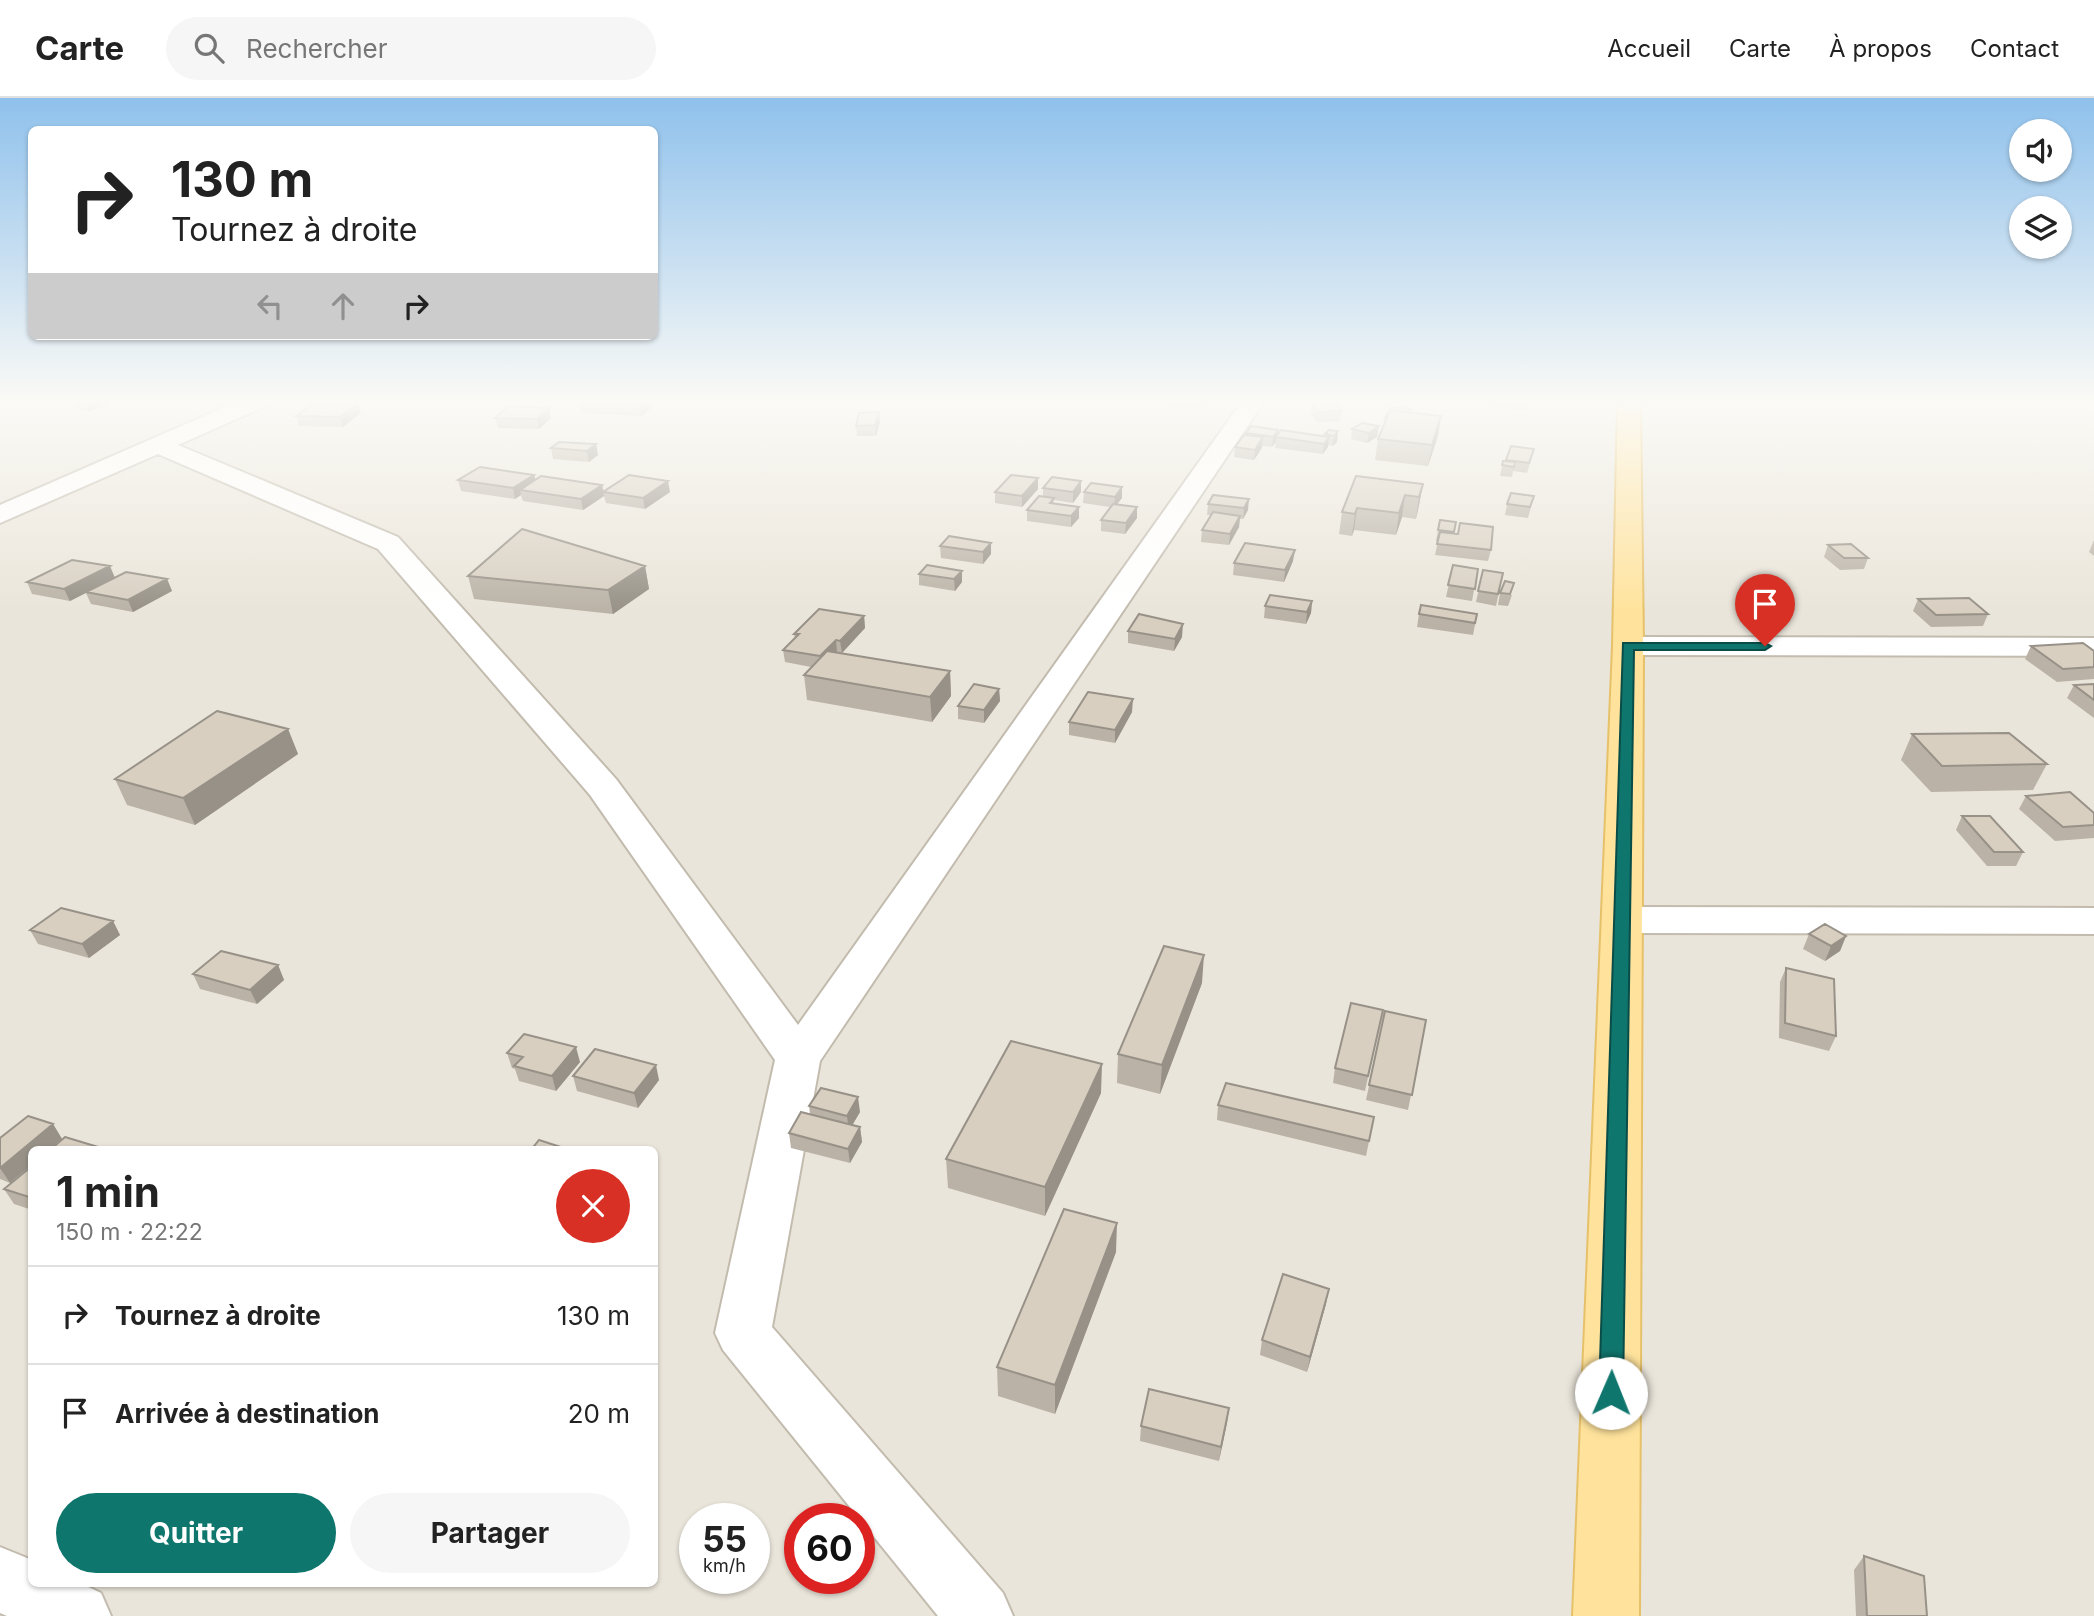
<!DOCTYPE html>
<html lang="fr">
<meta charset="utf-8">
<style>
:root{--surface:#fff;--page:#f6f6f6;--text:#222;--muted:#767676;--line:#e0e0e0;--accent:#0f766e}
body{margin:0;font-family:Inter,sans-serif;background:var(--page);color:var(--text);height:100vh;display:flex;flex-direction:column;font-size:26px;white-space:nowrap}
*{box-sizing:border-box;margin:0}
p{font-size:23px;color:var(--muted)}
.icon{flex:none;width:38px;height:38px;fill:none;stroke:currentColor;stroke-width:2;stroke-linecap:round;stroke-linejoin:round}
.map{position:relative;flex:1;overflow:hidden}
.details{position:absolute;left:28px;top:1048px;width:630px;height:441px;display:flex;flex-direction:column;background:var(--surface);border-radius:10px;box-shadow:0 2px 5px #0004}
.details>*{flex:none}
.top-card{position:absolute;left:28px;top:28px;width:630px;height:214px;border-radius:10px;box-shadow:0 2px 5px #0004;background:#fff;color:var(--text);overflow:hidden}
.fabs{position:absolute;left:2009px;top:21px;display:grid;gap:14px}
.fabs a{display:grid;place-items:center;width:63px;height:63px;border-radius:50%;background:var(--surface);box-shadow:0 2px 5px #0004;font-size:35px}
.speed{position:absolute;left:679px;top:1405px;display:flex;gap:14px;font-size:35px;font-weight:700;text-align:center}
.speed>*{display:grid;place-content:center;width:91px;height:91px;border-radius:50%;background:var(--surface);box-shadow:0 2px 5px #0004;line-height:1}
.speed small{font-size:18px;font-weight:400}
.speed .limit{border:10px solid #d22;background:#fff;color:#111}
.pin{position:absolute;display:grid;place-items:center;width:60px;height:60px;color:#fff;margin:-72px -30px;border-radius:50% 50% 50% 0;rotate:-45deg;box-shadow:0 0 7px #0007}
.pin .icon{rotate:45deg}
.me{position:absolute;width:77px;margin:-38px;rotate:1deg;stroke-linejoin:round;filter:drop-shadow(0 0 5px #0008)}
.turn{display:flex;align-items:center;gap:24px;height:147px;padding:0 28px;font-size:32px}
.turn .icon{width:91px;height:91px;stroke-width:2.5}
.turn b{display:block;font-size:49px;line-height:60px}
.lanes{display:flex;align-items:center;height:66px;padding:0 28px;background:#0003;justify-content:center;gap:35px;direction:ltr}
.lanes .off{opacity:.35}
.round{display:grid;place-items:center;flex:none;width:74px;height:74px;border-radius:37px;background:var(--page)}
.head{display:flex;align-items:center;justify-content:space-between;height:119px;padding:0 28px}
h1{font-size:42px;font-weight:700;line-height:52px}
.action{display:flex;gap:14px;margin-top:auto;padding:14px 28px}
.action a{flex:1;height:80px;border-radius:42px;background:var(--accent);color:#fff;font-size:28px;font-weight:700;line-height:80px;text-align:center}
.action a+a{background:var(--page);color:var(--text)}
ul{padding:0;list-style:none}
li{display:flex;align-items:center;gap:21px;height:98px;padding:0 28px;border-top:2px solid var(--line)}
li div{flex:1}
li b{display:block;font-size:26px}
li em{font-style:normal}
header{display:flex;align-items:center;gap:42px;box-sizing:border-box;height:98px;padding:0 35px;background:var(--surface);border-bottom:2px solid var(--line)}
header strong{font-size:33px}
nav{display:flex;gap:38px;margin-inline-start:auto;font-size:24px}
.search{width:490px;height:63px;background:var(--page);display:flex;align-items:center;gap:18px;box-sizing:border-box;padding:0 24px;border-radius:38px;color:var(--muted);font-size:26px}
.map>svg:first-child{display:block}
.residential{fill:#eae5da;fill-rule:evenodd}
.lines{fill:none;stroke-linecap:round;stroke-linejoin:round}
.minor-casing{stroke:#c2bbae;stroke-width:4}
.major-casing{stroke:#e6c16a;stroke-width:4}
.minor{fill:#fff;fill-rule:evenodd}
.major{fill:#ffe39c;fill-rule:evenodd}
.wall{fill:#bab2a6}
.shaded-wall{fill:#979187}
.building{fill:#d8cfc1;stroke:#979187;stroke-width:2}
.route{fill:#0f766e;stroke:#0a4d48;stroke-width:2}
</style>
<header>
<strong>Carte</strong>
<div class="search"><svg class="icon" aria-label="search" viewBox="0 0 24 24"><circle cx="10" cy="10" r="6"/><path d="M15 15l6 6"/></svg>Rechercher</div>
<nav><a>Accueil</a><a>Carte</a><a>À propos</a><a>Contact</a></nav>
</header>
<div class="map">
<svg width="2094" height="1518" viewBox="0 0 2094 1518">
<rect width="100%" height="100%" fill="#f6f3ec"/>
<path class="residential" d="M 0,302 L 2094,302 L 2094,1518 L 0,1518 ZM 32,1052 L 654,1052 L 654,1486 L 32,1486 ZM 695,1421 L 754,1421 L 754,1480 L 695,1480 ZM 800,1421 L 859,1421 L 859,1480 L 800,1480 Z"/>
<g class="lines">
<defs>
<path id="minor" d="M 241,302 L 271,302 L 268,307 L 178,347 L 398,439 L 616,681 L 798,927 L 1243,302 L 1265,302 L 820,963 L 772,1229 L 1003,1495 L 1013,1518 L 938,1518 L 723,1252 L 715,1235 L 775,962 L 590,697 L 378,451 L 158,356 L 0,425 L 0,407 Z
M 1628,539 L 2094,540 L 2094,558 L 1628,557 L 1617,555 L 1613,548 L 1617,541 Z
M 1622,809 L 2094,810 L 2094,836 L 1622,835 L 1608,831 L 1602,822 L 1608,813 Z
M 0,1449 L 32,1462 L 32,1486 L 82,1486 L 101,1495 L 111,1518 L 7,1518 L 0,1515 Z"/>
<path id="major" d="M 1618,302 L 1640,302 L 1643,548 L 1639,1518 L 1573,1518 L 1613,548 Z"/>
</defs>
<use href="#minor" class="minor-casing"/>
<use href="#major" class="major-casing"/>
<use href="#minor" class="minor"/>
<use href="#major" class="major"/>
</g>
<path class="wall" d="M 74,302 L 112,305 L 88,314 L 78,312 Z
M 578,302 L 660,302 L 642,318 L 581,315 Z
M 1171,302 L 1203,302 L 1202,309 L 1170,309 Z
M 1492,302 L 1529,302 L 1526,312 L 1491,308 Z
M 1312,306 L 1342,313 L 1340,323 L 1317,324 L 1311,316 Z
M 879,314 L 880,325 L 876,338 L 857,338 L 856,328 Z
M 361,315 L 343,329 L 299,328 L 296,318 Z
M 1410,315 L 1441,318 L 1438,338 L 1428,368 L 1375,362 L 1378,341 L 1384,327 L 1385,320 Z
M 495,320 L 551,320 L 539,331 L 498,330 Z
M 1362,325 L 1377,339 L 1367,345 L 1351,341 L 1352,331 Z
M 1278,332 L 1277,338 L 1325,338 L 1325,336 L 1338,333 L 1337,344 L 1333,348 L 1328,347 L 1323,356 L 1275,350 L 1276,344 L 1272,349 L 1262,348 L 1254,362 L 1234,359 L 1235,349 L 1246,337 L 1246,335 Z
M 559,344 L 598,357 L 589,364 L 553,361 L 551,350 Z
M 1511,348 L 1534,351 L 1527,375 L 1513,373 L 1512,379 L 1500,378 L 1503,363 L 1506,363 Z
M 534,377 L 536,382 L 602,387 L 604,394 L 670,394 L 645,411 L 606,405 L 604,398 L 583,412 L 523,403 L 521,397 L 515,401 L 461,393 L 458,382 Z
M 1038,380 L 1038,391 L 1022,409 L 995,405 L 995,394 Z
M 1423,386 L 1419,407 L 1416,421 L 1402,419 L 1396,437 L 1354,432 L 1352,438 L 1339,436 L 1342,414 Z
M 1122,389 L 1122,400 L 1117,406 L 1137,409 L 1137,420 L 1125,436 L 1101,433 L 1101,422 L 1110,409 L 1083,405 L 1084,394 Z
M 1043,390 L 1081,394 L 1073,405 L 1054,402 L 1054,405 L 1079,420 L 1071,429 L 1027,423 L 1027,412 L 1043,398 Z
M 1213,397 L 1248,412 L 1243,421 L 1240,421 L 1239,429 L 1229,447 L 1201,444 L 1202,432 L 1211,417 L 1207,417 L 1208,406 Z
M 1507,406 L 1531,409 L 1528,420 L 1505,417 Z
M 1440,422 L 1456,424 L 1454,435 L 1491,452 L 1488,463 L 1435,457 L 1438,443 L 1436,443 Z
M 2094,442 L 2094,458 L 2089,454 Z
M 1828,447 L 1868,460 L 1864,471 L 1840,472 L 1824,459 Z
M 940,448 L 991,456 L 983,466 L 941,460 Z
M 1293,463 L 1284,484 L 1233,477 L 1234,465 Z
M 927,467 L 962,484 L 955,493 L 919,487 L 919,476 Z
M 1453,467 L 1478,471 L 1472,503 L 1446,499 Z
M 645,468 L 649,491 L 613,516 L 474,501 L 468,478 Z
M 1483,472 L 1503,475 L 1496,508 L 1476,504 Z
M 115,480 L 167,481 L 172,493 L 133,514 L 91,506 L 86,495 L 70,503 L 32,496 L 27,484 Z
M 1500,495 L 1512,497 L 1508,508 L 1498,507 Z
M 1918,501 L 1988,516 L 1983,528 L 1931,529 L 1913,513 Z
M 1312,503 L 1311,515 L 1306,526 L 1264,520 L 1265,508 Z
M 1419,516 L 1477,516 L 1473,537 L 1417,529 Z
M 864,518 L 865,530 L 842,555 L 950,573 L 951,598 L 932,624 L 807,602 L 804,577 L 811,569 L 785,564 L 783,552 L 795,541 L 794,536 Z
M 1128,533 L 1182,539 L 1174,553 L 1128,545 Z
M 2031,548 L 2094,569 L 2094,581 L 2057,584 L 2025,561 Z
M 2094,586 L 2094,620 L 2067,600 L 2074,587 Z
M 999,591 L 1000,603 L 984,625 L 958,621 L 958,608 Z
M 1132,614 L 1115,645 L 1069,637 L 1069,624 Z
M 288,631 L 298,656 L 195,727 L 127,707 L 115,681 Z
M 1912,636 L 2047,666 L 2033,692 L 1931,694 L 1901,662 Z
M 2026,698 L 2094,715 L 2094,740 L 2055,743 L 2019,711 Z
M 1962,718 L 2023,754 L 2016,768 L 1987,768 L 1956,732 Z
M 113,823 L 120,837 L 89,860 L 38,846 L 30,832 Z
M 1809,836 L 1846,838 L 1840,853 L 1825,863 L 1803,851 Z
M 278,867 L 284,882 L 257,906 L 200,891 L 193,876 Z
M 1786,870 L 1836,938 L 1829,953 L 1779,940 L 1780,884 Z
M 1202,885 L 1160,996 L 1117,985 L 1118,956 Z
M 1383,912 L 1365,993 L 1333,985 L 1335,970 Z
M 1385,913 L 1426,922 L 1408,1012 L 1366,1002 Z
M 507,955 L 580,964 L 556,993 L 519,983 L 515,971 L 512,970 Z
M 573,978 L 659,982 L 638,1010 L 577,993 Z
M 1101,995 L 1045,1118 L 948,1090 L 946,1061 Z
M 1218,1007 L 1374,1019 L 1366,1058 L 1217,1022 Z
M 809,1008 L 860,1014 L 852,1027 L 860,1029 L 862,1044 L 850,1065 L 791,1050 L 789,1035 L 810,1016 Z
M 53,1026 L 62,1041 L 32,1052 L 10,1085 L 0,1081 L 0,1040 Z
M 32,1068 L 32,1112 L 14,1106 L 4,1091 Z
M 1116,1154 L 1055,1316 L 998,1298 L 997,1269 Z
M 1326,1206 L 1307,1274 L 1260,1257 L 1262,1242 Z
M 1229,1310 L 1219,1363 L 1140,1343 L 1141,1328 Z
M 1864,1458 L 1927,1518 L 1856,1518 L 1854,1472 Z"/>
<path class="shaded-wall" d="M 89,302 L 110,302 L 112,305 L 88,314 L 84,304 Z
M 639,302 L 660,302 L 642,318 Z
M 358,305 L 361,315 L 343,329 L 340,319 Z
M 549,310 L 551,320 L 539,331 L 537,321 Z
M 879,314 L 880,325 L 876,338 L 875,327 Z
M 1441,318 L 1438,338 L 1428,368 L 1432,347 Z
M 1379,328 L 1377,339 L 1367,345 L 1369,335 Z
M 1278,332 L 1276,344 L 1272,349 L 1273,339 Z
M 1338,333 L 1337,344 L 1333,348 L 1334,338 Z
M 1263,339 L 1262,350 L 1254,362 L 1255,352 Z
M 1329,339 L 1328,349 L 1323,356 L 1324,346 Z
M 596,346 L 598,357 L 589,364 L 587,353 Z
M 534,377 L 537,387 L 520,392 L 521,397 L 515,401 L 513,390 Z
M 1038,380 L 1038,391 L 1022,409 L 1022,398 Z
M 668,383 L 670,394 L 645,411 L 643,400 Z
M 1081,383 L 1081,394 L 1073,405 L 1073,394 Z
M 1423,386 L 1419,407 L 1416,421 L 1419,399 Z
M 602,387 L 604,398 L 583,412 L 581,401 Z
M 1122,389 L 1122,400 L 1114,410 L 1115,399 Z
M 1405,397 L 1402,419 L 1396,437 L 1399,415 Z
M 1249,401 L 1248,412 L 1243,421 L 1244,410 Z
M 1079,409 L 1079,420 L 1071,429 L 1071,418 Z
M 1137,409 L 1137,420 L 1125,436 L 1126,425 Z
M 1357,410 L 1354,432 L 1352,438 L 1355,416 Z
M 1240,418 L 1239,429 L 1229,447 L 1230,436 Z
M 991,445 L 991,456 L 983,466 L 983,454 Z
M 1295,452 L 1293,463 L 1284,484 L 1285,472 Z
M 110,468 L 115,480 L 70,503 L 64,491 Z
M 645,468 L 649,491 L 613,516 L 608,492 Z
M 962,473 L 962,484 L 955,493 L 954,481 Z
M 167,481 L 172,493 L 133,514 L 128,502 Z
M 1312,503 L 1311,515 L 1306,526 L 1307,514 Z
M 864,518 L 865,530 L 842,555 L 840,543 Z
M 1183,526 L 1182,539 L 1174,553 L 1175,541 Z
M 836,542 L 837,555 L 822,571 L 820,558 Z
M 950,573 L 951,598 L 932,624 L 930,599 Z
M 999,591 L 1000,603 L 984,625 L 984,612 Z
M 1133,601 L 1132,614 L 1115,645 L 1115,632 Z
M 288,631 L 298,656 L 195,727 L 183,700 Z
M 113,823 L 120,837 L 89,860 L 82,846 Z
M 1846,838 L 1840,853 L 1825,863 L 1831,848 Z
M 1204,857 L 1202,885 L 1160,996 L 1162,967 Z
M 278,867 L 284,882 L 257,906 L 250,892 Z
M 576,949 L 580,964 L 556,993 L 552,978 Z
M 1102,966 L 1101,995 L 1045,1118 L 1045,1089 Z
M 656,967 L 659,982 L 638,1010 L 634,995 Z
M 858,999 L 860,1014 L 849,1033 L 847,1018 Z
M 53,1026 L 62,1041 L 49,1052 L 32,1052 L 32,1067 L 10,1085 L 0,1070 Z
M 860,1029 L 862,1044 L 850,1065 L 848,1051 Z
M 1117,1125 L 1116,1154 L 1055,1316 L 1055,1287 Z
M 1329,1191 L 1326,1206 L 1307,1274 L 1310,1259 Z
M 1229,1310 L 1227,1325 L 1219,1363 L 1221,1349 Z"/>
<path class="building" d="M 74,302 L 89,302 L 84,304 Z
M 315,304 L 358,305 L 340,319 L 296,318 Z
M 1336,305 L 1342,313 L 1318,314 L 1312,306 Z
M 509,308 L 549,310 L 537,321 L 495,320 Z
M 1391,309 L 1411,311 L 1410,314 L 1390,312 L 1387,320 L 1385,320 Z
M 1390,312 L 1441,318 L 1432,347 L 1378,341 Z
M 879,314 L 875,327 L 856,328 L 859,315 Z
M 1362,325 L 1379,328 L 1369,335 L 1352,331 Z
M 1251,328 L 1278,332 L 1273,339 L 1246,335 Z
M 1281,332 L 1329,339 L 1324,346 L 1276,339 Z
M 1329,332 L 1338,333 L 1334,338 L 1325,336 Z
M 1244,337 L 1263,339 L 1255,352 L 1235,349 Z
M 559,344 L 596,346 L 587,353 L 551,350 Z
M 1511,348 L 1534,351 L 1529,365 L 1506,362 Z
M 1503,363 L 1515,364 L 1514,369 L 1502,367 Z
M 480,369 L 534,377 L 513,390 L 458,382 Z
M 629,377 L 668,383 L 643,400 L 603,394 Z
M 1011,377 L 1038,380 L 1022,398 L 995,394 Z
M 541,378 L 602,387 L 581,401 L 520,392 Z
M 1356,378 L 1423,386 L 1419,399 L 1405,397 L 1399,415 L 1357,410 L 1355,416 L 1342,414 Z
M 1052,379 L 1081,383 L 1073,394 L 1043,390 Z
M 1091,385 L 1122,389 L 1115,399 L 1084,394 Z
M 1511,395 L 1534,398 L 1530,409 L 1507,406 Z
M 1213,397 L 1249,401 L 1244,410 L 1208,406 Z
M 1039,398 L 1054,400 L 1050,405 L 1079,409 L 1071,418 L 1027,412 Z
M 1113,406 L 1137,409 L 1126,425 L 1101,422 Z
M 1213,414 L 1240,418 L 1230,436 L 1202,432 Z
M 1440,422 L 1456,424 L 1454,434 L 1438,432 Z
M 1460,425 L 1493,429 L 1491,452 L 1437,446 L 1440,434 L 1458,436 Z
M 522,431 L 645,468 L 608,492 L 468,478 Z
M 949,438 L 991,445 L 983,454 L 940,448 Z
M 1245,445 L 1295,452 L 1285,472 L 1234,465 Z
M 1851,446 L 1868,460 L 1844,460 L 1828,447 Z
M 72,462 L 110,468 L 64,491 L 27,484 Z
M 927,467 L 962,473 L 954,481 L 919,476 Z
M 1453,467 L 1478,471 L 1475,491 L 1448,487 Z
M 1483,472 L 1503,475 L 1498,496 L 1478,493 Z
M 126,474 L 167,481 L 128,502 L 86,494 Z
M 1505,483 L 1514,485 L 1510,496 L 1500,495 Z
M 1270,497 L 1312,503 L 1307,514 L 1265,508 Z
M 1969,500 L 1988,516 L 1936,517 L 1918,501 Z
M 1421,507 L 1477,516 L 1475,525 L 1419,516 Z
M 819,511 L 864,518 L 840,543 L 836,542 L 820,558 L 783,552 L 799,536 L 794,536 Z
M 1139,516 L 1183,526 L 1175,541 L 1128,533 Z
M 2083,545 L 2094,553 L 2094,569 L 2063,571 L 2031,548 Z
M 827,553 L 950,573 L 930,599 L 804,577 Z
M 974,586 L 999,591 L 984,612 L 958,608 Z
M 2094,586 L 2094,602 L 2074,587 Z
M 1088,594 L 1133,601 L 1115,632 L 1069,624 Z
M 217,613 L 288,631 L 183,700 L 115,681 Z
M 2009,635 L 2047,666 L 1942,668 L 1912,636 Z
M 2070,694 L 2094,715 L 2094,727 L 2063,729 L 2026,698 Z
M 1962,718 L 1990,718 L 2023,754 L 1994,754 Z
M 61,810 L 113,823 L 82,846 L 30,832 Z
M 1825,826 L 1846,838 L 1831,848 L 1809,836 Z
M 1164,848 L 1204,857 L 1162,967 L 1118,956 Z
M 221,853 L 278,867 L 250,892 L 193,876 Z
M 1786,870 L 1834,881 L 1836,938 L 1785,925 Z
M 1351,905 L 1383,912 L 1368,978 L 1335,970 Z
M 1385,913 L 1426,922 L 1412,997 L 1369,987 Z
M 524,936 L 576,949 L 552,978 L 514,968 L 523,959 L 507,955 Z
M 1011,943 L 1102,966 L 1045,1089 L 946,1061 Z
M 595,951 L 656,967 L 634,995 L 573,978 Z
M 1226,985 L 1374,1019 L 1369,1043 L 1218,1007 Z
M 821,990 L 858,999 L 847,1018 L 809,1008 Z
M 801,1014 L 860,1029 L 848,1051 L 789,1035 Z
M 28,1018 L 53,1026 L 0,1070 L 0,1040 Z
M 65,1039 L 108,1052 L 50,1052 Z
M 539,1042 L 570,1052 L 531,1052 Z
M 32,1068 L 32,1100 L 4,1091 Z
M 1064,1111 L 1117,1125 L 1055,1287 L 997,1269 Z
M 1283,1176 L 1329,1191 L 1310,1259 L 1262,1242 Z
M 1149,1291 L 1229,1310 L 1221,1349 L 1141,1328 Z
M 1864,1458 L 1924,1478 L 1927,1518 L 1867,1518 Z"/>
<linearGradient id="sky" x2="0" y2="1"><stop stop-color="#8fc1ec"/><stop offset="0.59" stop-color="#fbfaf6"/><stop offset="1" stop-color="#fbfaf6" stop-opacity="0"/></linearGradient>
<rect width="2094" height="515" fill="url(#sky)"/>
<path class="route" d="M 1623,545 L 1765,545 L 1771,548 L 1765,552 L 1634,552 L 1623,1295 L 1620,1303 L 1611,1306 L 1603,1303 L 1599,1295 Z"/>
</svg>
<div class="fabs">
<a><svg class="icon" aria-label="sound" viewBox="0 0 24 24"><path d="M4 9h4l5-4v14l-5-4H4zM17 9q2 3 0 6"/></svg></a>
<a><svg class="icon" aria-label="layers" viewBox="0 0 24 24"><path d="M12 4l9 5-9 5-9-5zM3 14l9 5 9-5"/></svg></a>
</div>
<div class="speed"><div>55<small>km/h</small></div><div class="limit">60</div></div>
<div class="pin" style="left:1765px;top:548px;background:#d93025"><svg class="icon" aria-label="arrive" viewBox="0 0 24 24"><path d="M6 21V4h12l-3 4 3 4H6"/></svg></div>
<svg class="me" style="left:1611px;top:1295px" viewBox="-20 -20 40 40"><circle r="19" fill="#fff"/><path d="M0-13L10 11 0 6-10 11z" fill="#0f766e"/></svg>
<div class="top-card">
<div class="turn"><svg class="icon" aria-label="right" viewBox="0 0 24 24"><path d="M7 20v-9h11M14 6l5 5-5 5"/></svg><div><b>130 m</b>Tournez à droite</div></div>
<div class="lanes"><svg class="icon off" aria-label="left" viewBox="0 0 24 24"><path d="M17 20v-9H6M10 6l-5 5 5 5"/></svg><svg class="icon off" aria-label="ahead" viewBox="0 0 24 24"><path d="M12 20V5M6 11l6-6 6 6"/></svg><svg class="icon" aria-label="right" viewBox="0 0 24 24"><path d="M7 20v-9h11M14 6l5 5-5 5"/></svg></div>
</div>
<section class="details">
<div class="head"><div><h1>1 min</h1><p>150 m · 22:22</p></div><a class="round" style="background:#d93025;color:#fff"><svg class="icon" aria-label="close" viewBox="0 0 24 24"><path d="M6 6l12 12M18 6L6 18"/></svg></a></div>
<ul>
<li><svg class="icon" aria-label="right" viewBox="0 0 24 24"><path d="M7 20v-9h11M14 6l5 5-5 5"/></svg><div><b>Tournez à droite</b></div><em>130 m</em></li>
<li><svg class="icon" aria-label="arrive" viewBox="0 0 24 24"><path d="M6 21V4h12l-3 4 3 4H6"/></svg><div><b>Arrivée à destination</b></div><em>20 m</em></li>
</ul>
<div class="action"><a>Quitter</a><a>Partager</a></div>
</section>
</div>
